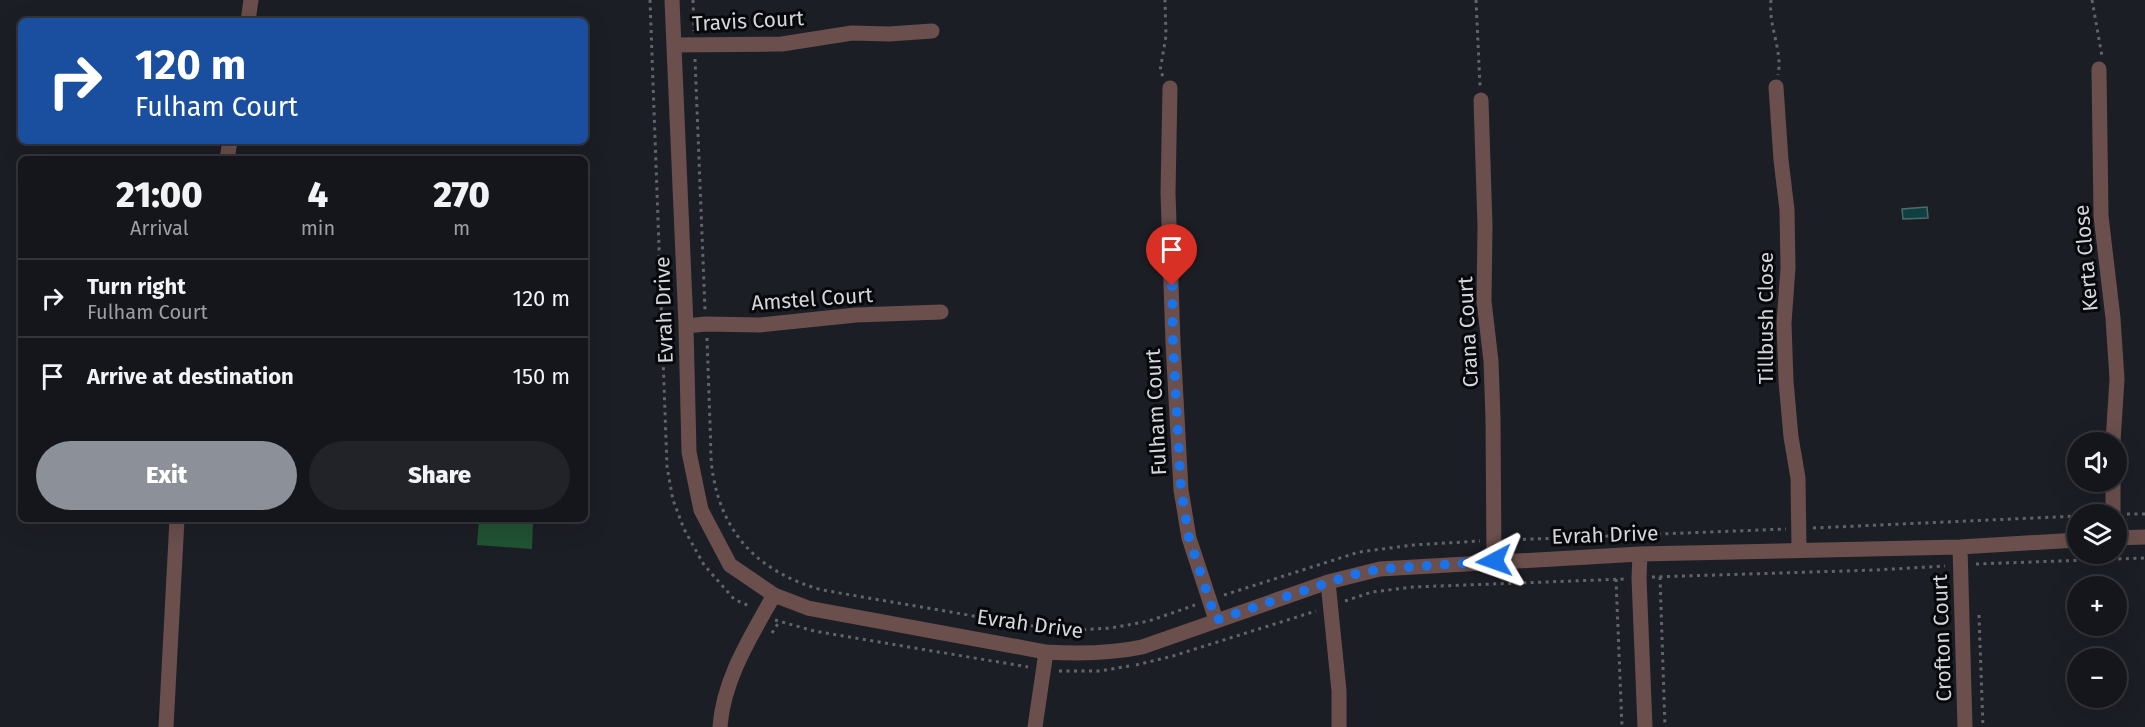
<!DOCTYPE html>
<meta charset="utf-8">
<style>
:root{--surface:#15161c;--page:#222329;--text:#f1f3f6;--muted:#9d9fa3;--line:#34353b;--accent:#8c9099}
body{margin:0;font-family:"Fira Sans",sans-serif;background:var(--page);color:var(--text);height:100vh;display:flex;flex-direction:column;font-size:22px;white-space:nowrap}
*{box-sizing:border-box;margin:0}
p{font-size:20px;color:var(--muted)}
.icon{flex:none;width:33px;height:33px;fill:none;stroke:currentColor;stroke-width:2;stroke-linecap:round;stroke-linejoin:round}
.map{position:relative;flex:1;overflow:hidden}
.panel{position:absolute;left:18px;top:156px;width:570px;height:366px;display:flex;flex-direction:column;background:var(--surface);border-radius:9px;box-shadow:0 6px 24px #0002,0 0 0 2px var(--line)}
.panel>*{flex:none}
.banner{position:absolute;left:18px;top:18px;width:570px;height:126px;border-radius:9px;box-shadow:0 6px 24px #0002,0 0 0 2px var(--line);background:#1a4fa0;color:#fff;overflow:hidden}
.controls{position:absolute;left:2067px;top:432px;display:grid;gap:12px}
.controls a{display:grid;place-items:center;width:60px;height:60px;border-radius:50%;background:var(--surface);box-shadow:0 6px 24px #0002,0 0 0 2px var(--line);font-size:30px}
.pin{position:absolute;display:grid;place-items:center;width:51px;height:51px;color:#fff;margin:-62px -26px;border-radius:50% 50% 50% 0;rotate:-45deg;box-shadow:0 0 6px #0007}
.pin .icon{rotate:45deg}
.me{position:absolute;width:66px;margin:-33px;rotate:266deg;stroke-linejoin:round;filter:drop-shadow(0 0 4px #0008)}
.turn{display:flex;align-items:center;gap:21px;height:126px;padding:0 18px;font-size:27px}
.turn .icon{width:78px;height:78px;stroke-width:2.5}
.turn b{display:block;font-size:42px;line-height:51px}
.eta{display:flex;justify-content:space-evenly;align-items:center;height:102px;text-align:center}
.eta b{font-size:36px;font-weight:800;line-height:42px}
.button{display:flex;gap:12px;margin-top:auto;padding:12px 18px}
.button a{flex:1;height:69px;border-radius:36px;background:var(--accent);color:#fff;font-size:24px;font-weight:800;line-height:69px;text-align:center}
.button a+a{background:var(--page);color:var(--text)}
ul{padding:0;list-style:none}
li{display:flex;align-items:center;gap:18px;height:78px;padding:0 18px;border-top:2px solid var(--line)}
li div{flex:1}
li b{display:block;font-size:22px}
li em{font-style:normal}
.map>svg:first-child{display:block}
.green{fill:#215233}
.water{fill:#103f3f;stroke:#4b6c6e;stroke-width:1.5}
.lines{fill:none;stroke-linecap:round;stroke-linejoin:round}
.path{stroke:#62646b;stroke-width:3;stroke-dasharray:3 4.5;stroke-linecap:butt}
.minor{stroke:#6a4f4c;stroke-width:15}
.route{stroke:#1a73e8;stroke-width:10;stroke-dasharray:0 18}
.labels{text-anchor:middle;stroke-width:6;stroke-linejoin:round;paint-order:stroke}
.street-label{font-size:21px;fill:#d4d6db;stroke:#07080b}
</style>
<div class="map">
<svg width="2145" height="727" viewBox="0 0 2145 727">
<rect width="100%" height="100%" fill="#1c1e25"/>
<path class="green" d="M 479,520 L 533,523 L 532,549 L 477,545 Z"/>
<path class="water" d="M 1927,207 L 1928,218 L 1903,219 L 1902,209 Z"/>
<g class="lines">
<path class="path" d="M 650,0 L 667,467 L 673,500 L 684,529 L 704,565 L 734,599 L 751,607
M 693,0 L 694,31
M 1476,0 L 1480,86
M 1771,0 C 1768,26 1783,51 1778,75
M 2092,0 L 2102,56
M 695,59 L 705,310
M 1163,76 L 1160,71 L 1166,36 L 1165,0
M 707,338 C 708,367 709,395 710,424 C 711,441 710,459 713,475 C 724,538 762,573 822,590 L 1038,627 L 1079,630 L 1111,628 L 1149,621 L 1195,605
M 2127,514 L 2145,514
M 1813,528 L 2078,516
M 1508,540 L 1786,529
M 1976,564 L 2145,558
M 1652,577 L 1876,570 L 1945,566
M 1660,577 L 1665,727
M 1616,579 L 1622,727
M 1224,595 L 1359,552 L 1413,545 L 1480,541
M 1345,601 L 1372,592 L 1413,587 L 1625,579
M 1979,615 L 1983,727
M 775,620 L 814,631 L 1028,667
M 772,633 L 779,622
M 1136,665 L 1173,656 L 1316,611
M 1059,671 L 1100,671 L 1129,666"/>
<path class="minor" d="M 672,0 L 686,326 L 689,452 L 701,510 L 730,565 L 774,595 L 808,608 L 1046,652 C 1079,654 1109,654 1142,647 L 1328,582 L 1380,569 L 1640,554 L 1960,547 L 2078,540
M 248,21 L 251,0
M 674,45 L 782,44 L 852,33 L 889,34 L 932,31
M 2099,69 L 2101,216 L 2113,318 L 2117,379 L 2113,442
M 1776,87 L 1781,160 L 1787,210 L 1788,268 L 1784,323 L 1786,381 L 1791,437 L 1798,478 L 1799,550
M 1170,88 L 1168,193 L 1173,343 L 1181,490 L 1189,538 L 1216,620
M 1481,100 L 1485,226 L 1484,301 L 1491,361 L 1493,418 L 1494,561
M 227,159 L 230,141
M 686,326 L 706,324 L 760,325 L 856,315 L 941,312
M 2113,514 L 2113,482
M 2116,538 L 2145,537
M 1960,547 L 1965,727
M 1640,554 L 1639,578 L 1645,727
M 1328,582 L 1339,691 L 1339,727
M 166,727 L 177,519
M 720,727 C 723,680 751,636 774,595
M 1035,727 L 1046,652"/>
</g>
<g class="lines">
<path class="route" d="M 1172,286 L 1173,343 L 1181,490 L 1189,538 L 1216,620 L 1351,575 L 1380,569 L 1494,561"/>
</g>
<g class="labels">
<g class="street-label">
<text transform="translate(748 21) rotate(-3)" y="7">Travis Court</text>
<text transform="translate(2086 258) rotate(-95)" y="7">Kerta Close</text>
<text transform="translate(812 299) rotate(-4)" y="7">Amstel Court</text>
<text transform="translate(664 310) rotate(-92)" y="7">Evrah Drive</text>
<text transform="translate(1766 318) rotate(-90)" y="7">Tillbush Close</text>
<text transform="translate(1468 332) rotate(-93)" y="7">Crana Court</text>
<text transform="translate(1156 412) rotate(-93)" y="7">Fulham Court</text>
<text transform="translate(1605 535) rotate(-2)" y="7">Evrah Drive</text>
<text transform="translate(1030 624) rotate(8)" y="7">Evrah Drive</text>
<text transform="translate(1942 638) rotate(-92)" y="7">Crofton Court</text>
</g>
</g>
</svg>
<div class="controls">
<a><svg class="icon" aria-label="sound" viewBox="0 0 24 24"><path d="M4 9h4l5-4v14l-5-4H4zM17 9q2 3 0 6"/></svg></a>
<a><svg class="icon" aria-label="layers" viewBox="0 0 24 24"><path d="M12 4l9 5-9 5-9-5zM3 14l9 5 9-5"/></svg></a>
<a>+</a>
<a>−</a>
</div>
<div class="pin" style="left:1172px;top:286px;background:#d93025"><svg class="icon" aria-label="arrive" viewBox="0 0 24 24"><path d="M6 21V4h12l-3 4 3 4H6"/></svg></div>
<svg class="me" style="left:1494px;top:561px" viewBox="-20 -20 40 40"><path d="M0-17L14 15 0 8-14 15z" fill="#1a73e8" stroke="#fff" stroke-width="4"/></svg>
<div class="banner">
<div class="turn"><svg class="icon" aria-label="right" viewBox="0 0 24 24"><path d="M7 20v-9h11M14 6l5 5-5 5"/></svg><div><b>120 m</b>Fulham Court</div></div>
</div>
<section class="panel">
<div class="eta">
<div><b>21:00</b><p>Arrival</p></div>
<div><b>4</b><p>min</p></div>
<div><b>270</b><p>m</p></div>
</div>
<ul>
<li><svg class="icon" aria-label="right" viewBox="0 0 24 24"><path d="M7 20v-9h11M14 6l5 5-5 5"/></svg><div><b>Turn right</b><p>Fulham Court</p></div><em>120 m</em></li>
<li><svg class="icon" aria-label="arrive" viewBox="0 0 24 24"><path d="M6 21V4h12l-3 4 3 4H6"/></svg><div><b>Arrive at destination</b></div><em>150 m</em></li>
</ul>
<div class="button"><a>Exit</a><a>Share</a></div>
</section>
</div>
